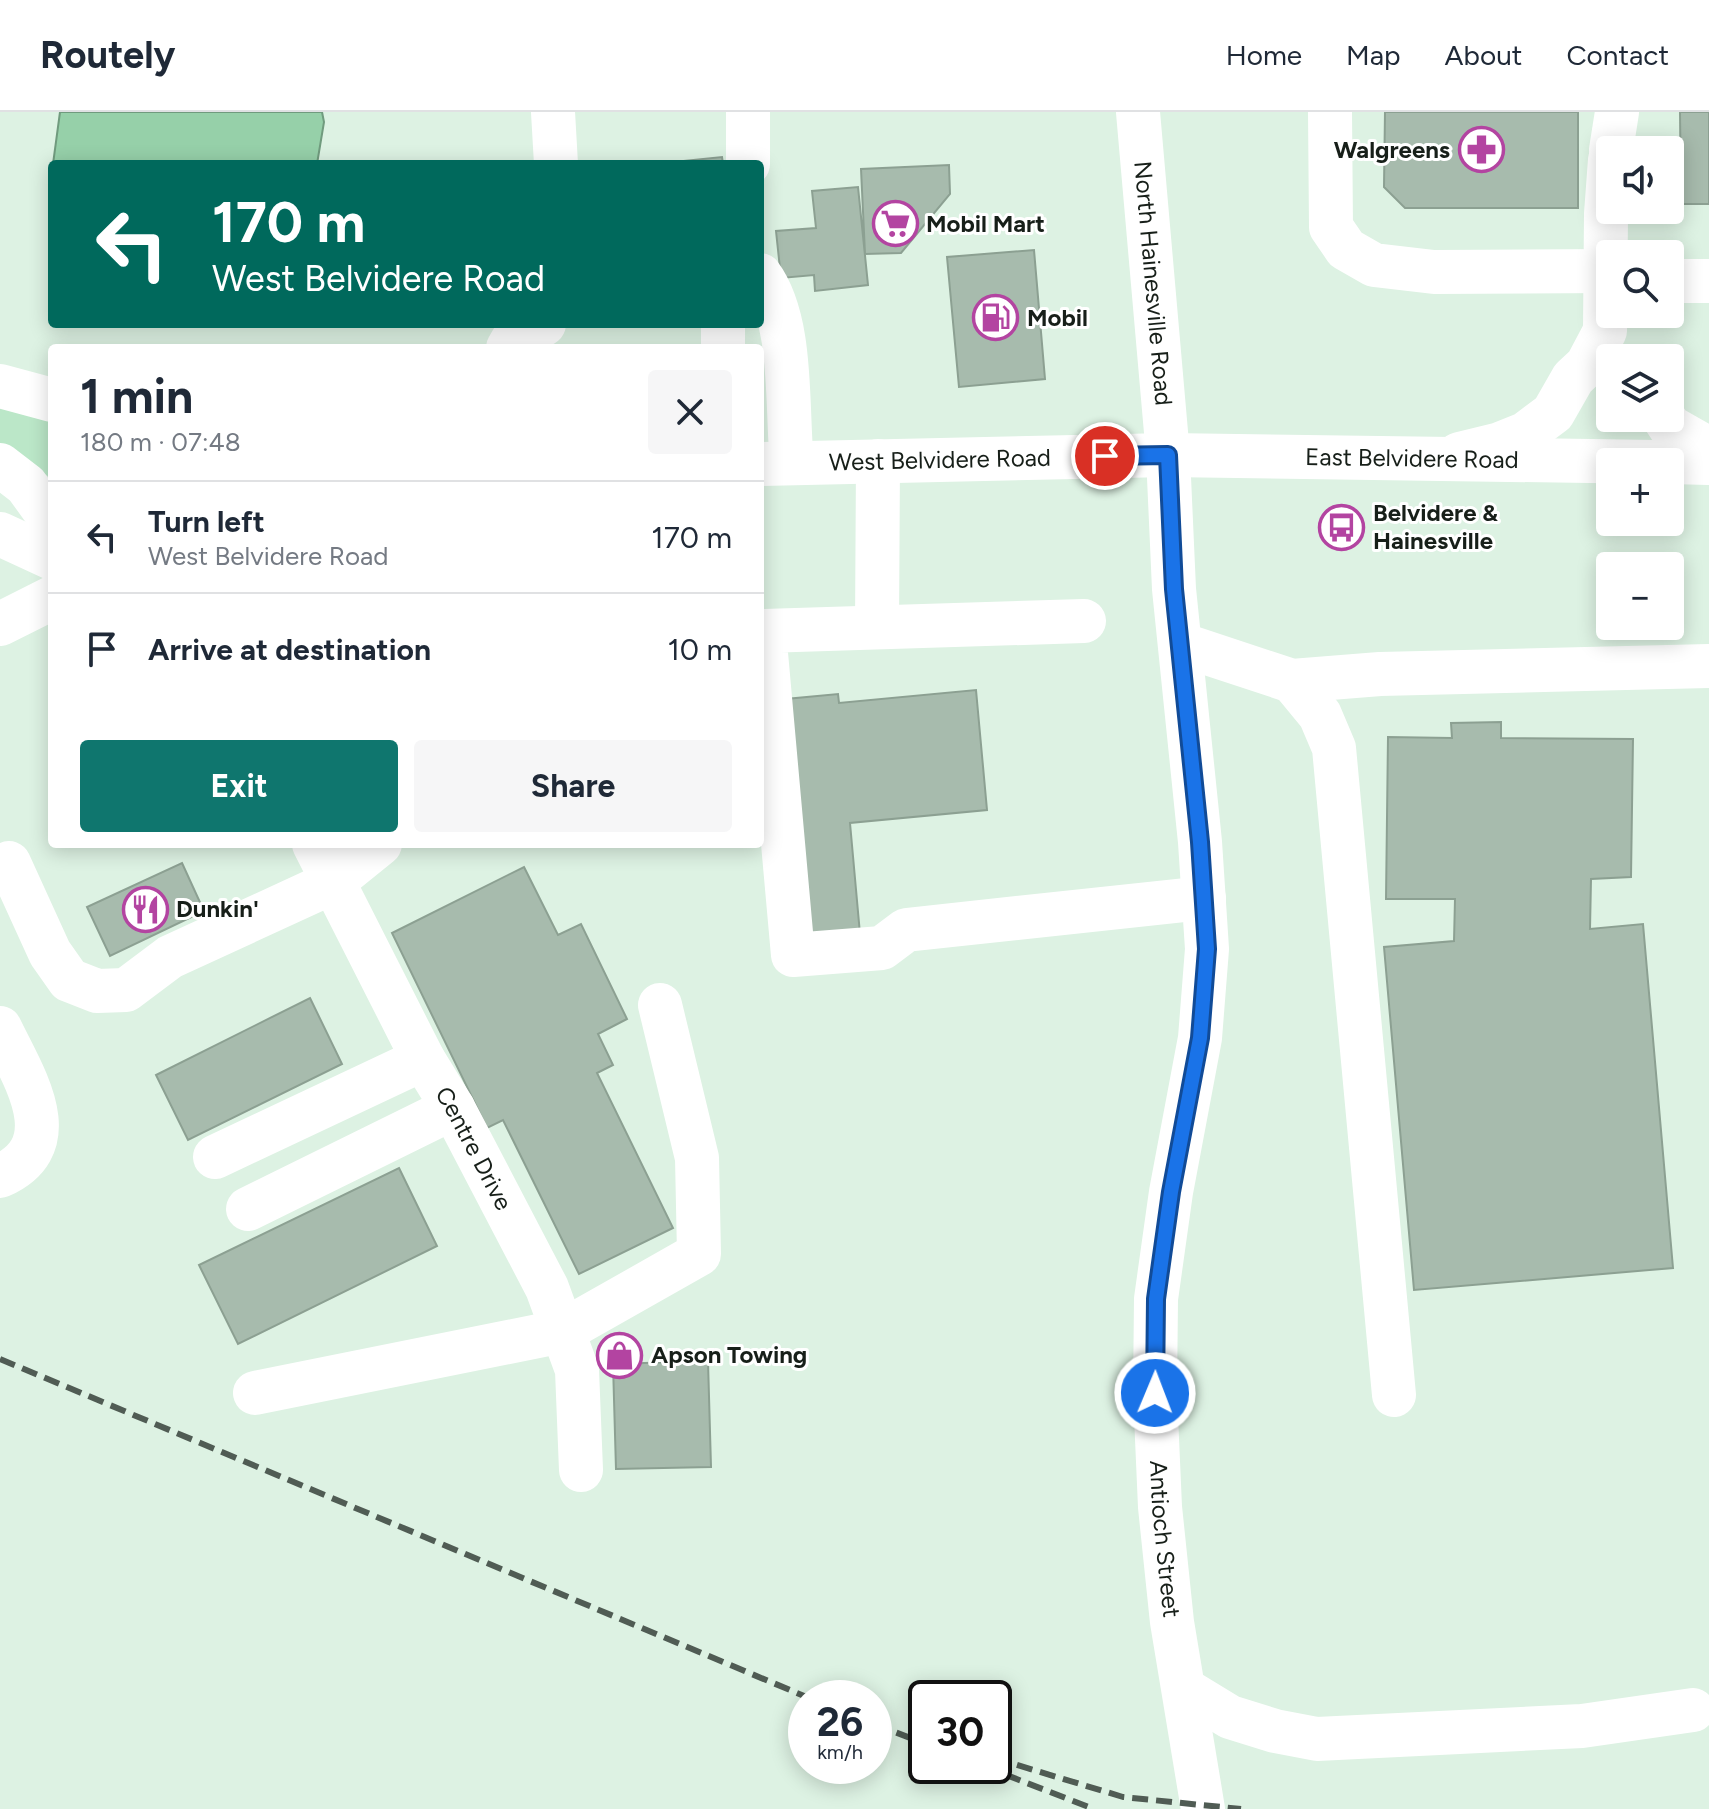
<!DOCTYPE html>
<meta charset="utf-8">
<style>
:root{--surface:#fff;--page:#f6f6f7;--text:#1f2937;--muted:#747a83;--line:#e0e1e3;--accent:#0f766e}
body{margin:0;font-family:Figtree,sans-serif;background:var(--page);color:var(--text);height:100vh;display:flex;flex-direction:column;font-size:30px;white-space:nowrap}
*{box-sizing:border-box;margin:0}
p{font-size:26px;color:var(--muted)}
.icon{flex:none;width:44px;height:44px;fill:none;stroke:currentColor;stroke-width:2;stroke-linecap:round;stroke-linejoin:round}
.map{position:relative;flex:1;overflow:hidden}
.details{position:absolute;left:48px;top:232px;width:716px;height:504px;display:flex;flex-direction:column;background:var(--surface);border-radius:8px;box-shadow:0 4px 20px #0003}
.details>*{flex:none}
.top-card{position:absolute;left:48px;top:48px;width:716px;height:168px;border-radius:8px;box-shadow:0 4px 20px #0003;background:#00695c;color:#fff;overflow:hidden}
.fabs{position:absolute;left:1596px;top:24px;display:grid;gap:16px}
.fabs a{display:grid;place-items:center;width:88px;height:88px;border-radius:8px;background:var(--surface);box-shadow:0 4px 20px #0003;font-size:40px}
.speed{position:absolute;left:788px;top:1568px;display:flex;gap:16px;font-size:40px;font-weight:700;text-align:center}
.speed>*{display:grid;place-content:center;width:104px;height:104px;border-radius:50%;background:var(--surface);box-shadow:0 4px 20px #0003;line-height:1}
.speed small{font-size:20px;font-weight:400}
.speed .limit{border:4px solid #111;border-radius:12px;background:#fff;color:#111}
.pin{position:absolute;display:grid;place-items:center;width:68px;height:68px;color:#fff;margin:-34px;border:4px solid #fff;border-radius:50%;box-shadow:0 2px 8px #0007}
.me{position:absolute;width:88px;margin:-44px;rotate:1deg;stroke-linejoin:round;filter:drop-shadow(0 0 6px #0008)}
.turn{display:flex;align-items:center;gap:28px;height:168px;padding:0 32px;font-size:36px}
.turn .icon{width:104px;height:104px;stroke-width:2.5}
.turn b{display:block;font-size:56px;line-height:68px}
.round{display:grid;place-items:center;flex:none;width:84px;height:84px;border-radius:8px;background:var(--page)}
.overview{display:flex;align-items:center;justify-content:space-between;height:136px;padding:0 32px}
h1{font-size:48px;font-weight:700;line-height:60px}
.button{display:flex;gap:16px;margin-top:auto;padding:16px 32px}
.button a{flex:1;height:92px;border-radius:8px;background:var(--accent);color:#fff;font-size:32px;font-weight:700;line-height:92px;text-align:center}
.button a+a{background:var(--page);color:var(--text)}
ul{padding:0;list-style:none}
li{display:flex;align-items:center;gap:24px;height:112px;padding:0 32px;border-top:2px solid var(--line)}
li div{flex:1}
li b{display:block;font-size:30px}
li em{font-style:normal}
header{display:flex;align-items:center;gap:48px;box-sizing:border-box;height:112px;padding:0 40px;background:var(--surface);border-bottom:2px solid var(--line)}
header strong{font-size:38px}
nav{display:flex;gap:44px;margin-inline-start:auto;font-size:28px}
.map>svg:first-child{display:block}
.green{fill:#bbe7c8}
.water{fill:#96d0a9;stroke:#709b7e;stroke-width:2}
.building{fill:#a7bbad;stroke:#8ca092;stroke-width:2}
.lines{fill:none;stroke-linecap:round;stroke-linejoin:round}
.minor{stroke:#fff;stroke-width:44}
.major{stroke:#fff;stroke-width:44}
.rail{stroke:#505c54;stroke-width:6;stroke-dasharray:16 8;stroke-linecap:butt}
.route-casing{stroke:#114b97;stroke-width:20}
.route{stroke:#1a73e8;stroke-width:14}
.labels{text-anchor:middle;stroke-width:6;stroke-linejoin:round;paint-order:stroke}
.poi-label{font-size:24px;font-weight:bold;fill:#171f19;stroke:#fff;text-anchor:start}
.street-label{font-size:24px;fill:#171f19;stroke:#fff}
</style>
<header>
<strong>Routely</strong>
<nav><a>Home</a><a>Map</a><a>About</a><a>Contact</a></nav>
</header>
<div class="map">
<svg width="1709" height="1697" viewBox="0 0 1709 1697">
<rect width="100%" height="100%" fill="#ddf2e3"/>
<path class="green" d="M 0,292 L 52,306 L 52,367 L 0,331 Z"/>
<path class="water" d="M 60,0 L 322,0 L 324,10 L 317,52 L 53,52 Z"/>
<path class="building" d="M 1385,0 L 1578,0 L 1578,96 L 1405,96 L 1384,75 Z
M 1680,0 L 1709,0 L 1709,92 L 1681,92 Z
M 722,45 L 723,52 L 654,52 Z
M 949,53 L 950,82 L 901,141 L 865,142 L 861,57 Z
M 858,75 L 868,173 L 815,179 L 814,163 L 781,166 L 776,119 L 816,116 L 812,79 Z
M 1034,138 L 1045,267 L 959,275 L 947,145 Z
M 976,578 L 987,698 L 850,711 L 860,822 L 808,826 L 786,587 L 838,582 L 839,591 Z
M 1501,610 L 1501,626 L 1633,627 L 1631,765 L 1591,767 L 1590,817 L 1643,812 L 1673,1156 L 1414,1178 L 1384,835 L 1454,829 L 1455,787 L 1386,787 L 1388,625 L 1452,626 L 1451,611 Z
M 182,751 L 204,799 L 110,844 L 87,795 Z
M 524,755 L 558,823 L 581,812 L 627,907 L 598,922 L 613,953 L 597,961 L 673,1116 L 579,1162 L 503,1008 L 487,1016 L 392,821 Z
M 310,886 L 342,952 L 188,1028 L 156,963 Z
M 399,1056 L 437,1134 L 238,1232 L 199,1153 Z
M 708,1249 L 711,1355 L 616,1357 L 613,1252 Z"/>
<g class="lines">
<g class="minor">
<path d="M 553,0 L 556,52"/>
<path d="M 1330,0 L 1331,115 L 1346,137 L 1374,153 L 1434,160 L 1610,159"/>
<path d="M 1611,38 L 1617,0"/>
<path d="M 748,52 L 748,0"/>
<path d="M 760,163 C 792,206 787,286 791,339"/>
<path d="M 1670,169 L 1709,169"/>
<path d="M 723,212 L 723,236"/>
<path d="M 508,236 L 512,229 L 544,212"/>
<path d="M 1664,306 L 1670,315 L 1709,337"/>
<path d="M 1459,342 L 1500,332 L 1525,322 L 1553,301 L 1573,266 L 1587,253 L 1605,219 L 1606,102 L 1610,48"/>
<path id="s1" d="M 1168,343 L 1174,477 L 1200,730 L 1207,837 L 1200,926 L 1171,1080 L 1156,1187 L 1155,1281 L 1160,1395 L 1172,1510 L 1203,1697"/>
<path d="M 1084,509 L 764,519 L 793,843 L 882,836 L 906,818 L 1204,786"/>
<path d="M 877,515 L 878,349"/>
<path d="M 1180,532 L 1292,569 L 1380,562 L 1709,554"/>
<path d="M 1292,569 L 1320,603 L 1334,636 L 1394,1283"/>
<path id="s2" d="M 314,732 L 423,947 L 453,996 L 547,1176 L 577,1258 L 581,1358"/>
<path d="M 9,751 L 50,841 L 69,868 L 97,879 L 126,878 L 170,845 L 333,770 L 380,732"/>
<path d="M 0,916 C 23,964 70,1033 0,1064"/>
<path d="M 215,1045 L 423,947"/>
<path d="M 248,1097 L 453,996"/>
<path d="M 255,1281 L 563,1219 L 699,1142 L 697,1046 L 660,893"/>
<path d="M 1184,1577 L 1230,1605 L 1275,1619 L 1317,1627 L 1582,1614 L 1693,1598"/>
</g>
<g class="major">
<path id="s3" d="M 1138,0 L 1168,343"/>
<path d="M 0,274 L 52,288"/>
<path d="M 1670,350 L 1709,351"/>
<path id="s4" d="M 760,352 L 1168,343 L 1657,350"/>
<path d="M 0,353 L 26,373 L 52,409"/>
<path d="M 0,422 L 52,446"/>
<path d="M 0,512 L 52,486"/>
</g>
<path class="rail" d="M 0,1247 L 809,1586
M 874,1612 L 926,1632
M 994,1646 L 1123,1685 L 1241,1697
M 983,1654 L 1094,1697"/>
</g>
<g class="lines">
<defs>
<path id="route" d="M 1105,344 L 1168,343 L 1174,477 L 1200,730 L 1207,837 L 1200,926 L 1171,1080 L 1156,1187 L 1155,1281"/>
</defs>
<use href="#route" class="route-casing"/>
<use href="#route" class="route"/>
</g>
<defs>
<symbol id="pharmacy-ring" viewBox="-11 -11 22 22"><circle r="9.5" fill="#fff" stroke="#b344a1" stroke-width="1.5"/><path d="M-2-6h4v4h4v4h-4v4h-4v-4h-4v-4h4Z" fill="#b344a1"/></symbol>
<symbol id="supermarket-ring" viewBox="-11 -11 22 22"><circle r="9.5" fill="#fff" stroke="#b344a1" stroke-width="1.5"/><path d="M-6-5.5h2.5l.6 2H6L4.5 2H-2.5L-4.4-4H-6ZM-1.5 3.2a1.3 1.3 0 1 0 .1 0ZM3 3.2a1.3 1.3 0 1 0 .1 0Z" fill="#b344a1"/></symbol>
<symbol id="fuel-ring" viewBox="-11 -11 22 22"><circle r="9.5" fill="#fff" stroke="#b344a1" stroke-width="1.5"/><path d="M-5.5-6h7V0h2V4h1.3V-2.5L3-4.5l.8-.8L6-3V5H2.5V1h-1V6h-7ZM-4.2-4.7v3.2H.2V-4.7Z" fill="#b344a1"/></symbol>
<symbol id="bus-ring" viewBox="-11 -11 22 22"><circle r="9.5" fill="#fff" stroke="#b344a1" stroke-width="1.5"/><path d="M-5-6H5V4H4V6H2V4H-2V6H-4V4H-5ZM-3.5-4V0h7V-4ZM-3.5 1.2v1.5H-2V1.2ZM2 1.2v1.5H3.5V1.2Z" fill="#b344a1"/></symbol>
<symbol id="restaurant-ring" viewBox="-11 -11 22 22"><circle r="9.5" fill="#fff" stroke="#b344a1" stroke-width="1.5"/><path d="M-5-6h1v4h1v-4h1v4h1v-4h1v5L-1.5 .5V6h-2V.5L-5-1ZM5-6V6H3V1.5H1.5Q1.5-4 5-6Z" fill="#b344a1"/></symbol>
<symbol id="shop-ring" viewBox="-11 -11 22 22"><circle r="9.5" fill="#fff" stroke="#b344a1" stroke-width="1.5"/><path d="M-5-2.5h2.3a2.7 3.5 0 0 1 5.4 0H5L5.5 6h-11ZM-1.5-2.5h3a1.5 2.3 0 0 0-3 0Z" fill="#b344a1"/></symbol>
</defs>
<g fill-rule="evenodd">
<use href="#pharmacy-ring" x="1456" y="12" width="51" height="51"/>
<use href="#supermarket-ring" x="870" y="86" width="51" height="51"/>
<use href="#fuel-ring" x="970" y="180" width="51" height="51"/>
<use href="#bus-ring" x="1316" y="390" width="51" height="51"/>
<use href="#restaurant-ring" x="120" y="772" width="51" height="51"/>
<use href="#shop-ring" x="594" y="1218" width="51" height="51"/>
</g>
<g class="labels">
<g class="poi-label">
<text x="1450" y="46" text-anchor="end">Walgreens</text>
<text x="926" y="120">Mobil Mart</text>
<text x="1027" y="214">Mobil</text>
<text x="1373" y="409">Belvidere &amp;<tspan x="1373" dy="28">Hainesville</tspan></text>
<text x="176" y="805">Dunkin'</text>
<text x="651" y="1251">Apson Towing</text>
</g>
<g class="street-label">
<text dy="8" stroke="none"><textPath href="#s3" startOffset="172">North Hainesville Road</textPath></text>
<text dy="8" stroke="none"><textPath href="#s4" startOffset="652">East Belvidere Road</textPath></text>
<text dy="8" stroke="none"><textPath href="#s4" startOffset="180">West Belvidere Road</textPath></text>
<text dy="8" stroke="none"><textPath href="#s2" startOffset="344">Centre Drive</textPath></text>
<text dy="8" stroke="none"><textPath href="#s1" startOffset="1090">Antioch Street</textPath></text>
</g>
</g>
</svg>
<div class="fabs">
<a><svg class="icon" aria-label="sound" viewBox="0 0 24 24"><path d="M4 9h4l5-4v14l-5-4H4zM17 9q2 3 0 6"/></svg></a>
<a><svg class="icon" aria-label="search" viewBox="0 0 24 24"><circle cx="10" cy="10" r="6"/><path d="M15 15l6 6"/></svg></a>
<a><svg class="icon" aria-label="layers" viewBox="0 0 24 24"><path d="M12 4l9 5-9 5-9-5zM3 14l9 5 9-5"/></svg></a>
<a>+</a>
<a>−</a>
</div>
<div class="speed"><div>26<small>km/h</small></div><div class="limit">30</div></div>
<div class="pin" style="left:1105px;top:344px;background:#d93025"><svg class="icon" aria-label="arrive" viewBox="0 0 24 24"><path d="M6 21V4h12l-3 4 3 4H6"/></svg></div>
<svg class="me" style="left:1155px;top:1281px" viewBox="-20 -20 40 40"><circle r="17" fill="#1a73e8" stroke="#fff" stroke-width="3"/><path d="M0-11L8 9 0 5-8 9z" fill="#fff"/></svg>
<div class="top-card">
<div class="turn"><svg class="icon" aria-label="left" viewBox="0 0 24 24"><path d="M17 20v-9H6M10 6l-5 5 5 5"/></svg><div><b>170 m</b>West Belvidere Road</div></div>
</div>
<section class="details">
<div class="overview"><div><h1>1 min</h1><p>180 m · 07:48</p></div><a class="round"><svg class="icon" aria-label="close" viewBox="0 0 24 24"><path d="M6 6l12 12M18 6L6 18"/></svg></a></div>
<ul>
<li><svg class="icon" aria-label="left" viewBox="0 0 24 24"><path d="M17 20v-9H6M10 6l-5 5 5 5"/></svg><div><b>Turn left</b><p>West Belvidere Road</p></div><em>170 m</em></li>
<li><svg class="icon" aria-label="arrive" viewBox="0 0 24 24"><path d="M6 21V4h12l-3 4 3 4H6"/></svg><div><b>Arrive at destination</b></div><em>10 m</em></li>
</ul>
<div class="button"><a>Exit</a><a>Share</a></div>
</section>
</div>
